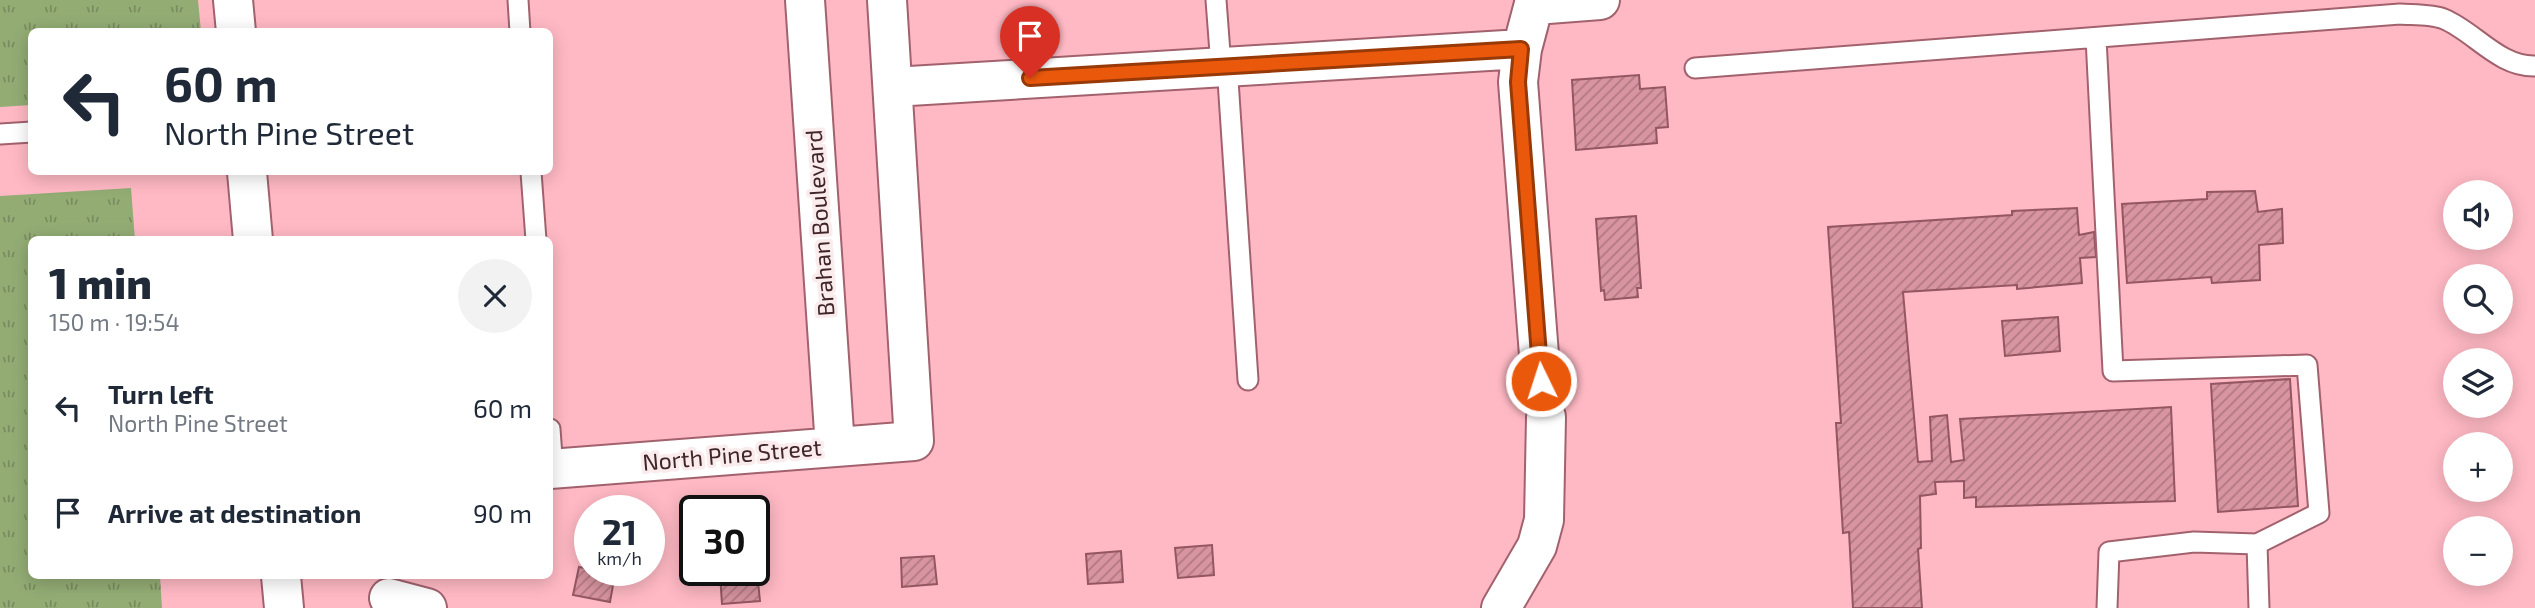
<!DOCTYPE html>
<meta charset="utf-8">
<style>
:root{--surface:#fff;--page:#f2f2f3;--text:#1f2937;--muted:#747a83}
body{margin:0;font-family:"Exo 2",sans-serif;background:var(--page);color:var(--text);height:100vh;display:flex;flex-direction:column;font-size:26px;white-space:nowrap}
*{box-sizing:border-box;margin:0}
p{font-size:23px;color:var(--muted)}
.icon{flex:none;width:38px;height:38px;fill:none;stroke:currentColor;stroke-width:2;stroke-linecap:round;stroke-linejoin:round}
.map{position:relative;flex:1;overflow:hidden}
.side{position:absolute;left:28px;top:236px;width:525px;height:343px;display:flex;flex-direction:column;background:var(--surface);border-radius:10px;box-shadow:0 4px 18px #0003}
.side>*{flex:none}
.guide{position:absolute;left:28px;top:28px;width:525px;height:147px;border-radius:10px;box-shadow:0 4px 18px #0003;background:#fff;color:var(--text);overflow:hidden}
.buttons{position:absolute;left:2443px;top:180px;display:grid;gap:14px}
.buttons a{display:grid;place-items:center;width:70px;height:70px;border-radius:50%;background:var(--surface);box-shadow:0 4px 18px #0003;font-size:35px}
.speed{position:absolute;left:574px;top:495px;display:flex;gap:14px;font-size:35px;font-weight:700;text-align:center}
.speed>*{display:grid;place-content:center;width:91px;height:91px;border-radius:50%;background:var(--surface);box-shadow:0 4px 18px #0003;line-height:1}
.speed small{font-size:18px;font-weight:400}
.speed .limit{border:4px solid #111;border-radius:10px;background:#fff;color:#111}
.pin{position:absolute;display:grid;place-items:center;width:60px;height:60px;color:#fff;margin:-72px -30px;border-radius:50% 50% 50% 0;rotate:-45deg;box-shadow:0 0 7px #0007}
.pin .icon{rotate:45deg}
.me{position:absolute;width:77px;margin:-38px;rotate:356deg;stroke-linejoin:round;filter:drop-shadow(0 0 5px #0008)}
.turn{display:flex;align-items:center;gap:24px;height:147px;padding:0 21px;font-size:32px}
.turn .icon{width:91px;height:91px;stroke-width:2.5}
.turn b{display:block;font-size:49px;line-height:60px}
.round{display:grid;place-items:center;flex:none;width:74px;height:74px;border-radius:37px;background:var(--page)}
.head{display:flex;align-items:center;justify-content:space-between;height:119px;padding:0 21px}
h1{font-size:42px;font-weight:800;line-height:52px}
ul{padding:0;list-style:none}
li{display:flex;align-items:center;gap:21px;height:105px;padding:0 21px}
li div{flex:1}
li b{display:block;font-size:26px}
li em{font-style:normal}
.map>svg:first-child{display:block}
.grass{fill:url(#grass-tufts)}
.building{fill:url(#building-hatch);stroke:#945662;stroke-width:2}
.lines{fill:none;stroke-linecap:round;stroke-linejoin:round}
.lane-casing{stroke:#a1626e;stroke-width:23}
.street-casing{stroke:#a1626e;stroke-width:42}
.secondary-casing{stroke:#a1626e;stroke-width:42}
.lane{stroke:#fff;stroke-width:19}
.street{stroke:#fff;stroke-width:38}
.secondary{stroke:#fff;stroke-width:38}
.route-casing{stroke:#983908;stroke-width:18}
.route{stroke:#ea580c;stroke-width:12}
.labels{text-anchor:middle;stroke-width:7;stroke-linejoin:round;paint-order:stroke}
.street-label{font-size:23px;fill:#40252a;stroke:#faebed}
</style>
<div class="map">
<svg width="2535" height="608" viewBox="0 0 2535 608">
<defs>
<pattern id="grass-tufts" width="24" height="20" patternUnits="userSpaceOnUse" patternTransform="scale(1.75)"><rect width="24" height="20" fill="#93ac74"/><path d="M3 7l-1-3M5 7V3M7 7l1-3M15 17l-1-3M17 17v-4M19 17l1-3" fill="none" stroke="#798c5f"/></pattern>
<pattern id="building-hatch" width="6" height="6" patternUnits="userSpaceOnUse" patternTransform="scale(1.75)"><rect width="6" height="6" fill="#d894a0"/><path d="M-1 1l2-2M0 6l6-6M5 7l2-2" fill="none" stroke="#b17983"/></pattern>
</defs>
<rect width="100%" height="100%" fill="#ffb9c4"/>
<path class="grass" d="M 0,0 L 198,0 L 201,31 L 32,32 L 31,105 L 0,107 Z
M 131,188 L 135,240 L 32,240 L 32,576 L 160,576 L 162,608 L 0,608 L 0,196 Z"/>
<path class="building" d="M 1639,75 L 1640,89 L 1665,87 L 1668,127 L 1656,128 L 1657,143 L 1576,150 L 1572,80 Z
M 2255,191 L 2258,212 L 2282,209 L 2283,243 L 2259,245 L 2260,280 L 2212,283 L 2211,277 L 2127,283 L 2122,204 L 2207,199 L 2207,192 Z
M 2077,208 L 2079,235 L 2094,232 L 2096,257 L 2080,258 L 2082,283 L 2017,289 L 2017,285 L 1903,292 L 1918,462 L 1932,461 L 1930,417 L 1947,415 L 1951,462 L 1964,460 L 1960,419 L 2171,407 L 2175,501 L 1976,507 L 1976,497 L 1964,498 L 1964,481 L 1935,482 L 1936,494 L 1920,496 L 1921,548 L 1918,549 L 1922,608 L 1853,608 L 1849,532 L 1843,533 L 1836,423 L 1841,423 L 1828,227 L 2012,215 L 2012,211 Z
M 1636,216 L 1641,288 L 1637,288 L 1638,297 L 1605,300 L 1604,290 L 1601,291 L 1596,219 Z
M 2058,317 L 2060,351 L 2005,356 L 2002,321 Z
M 2290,379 L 2298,506 L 2218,512 L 2211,384 Z
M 1212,545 L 1214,575 L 1178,578 L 1175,548 Z
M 1121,551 L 1123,582 L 1088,584 L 1086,554 Z
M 934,556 L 937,584 L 902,587 L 901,558 Z
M 579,567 L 615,574 L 610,602 L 573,595 Z
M 757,572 L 760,601 L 722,604 L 720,574 Z"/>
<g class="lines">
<defs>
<path id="lane" d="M 518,0 L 520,32
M 1216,0 L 1221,66
M 2096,38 L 2113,371 L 2307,365 L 2319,513 L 2257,544
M 1227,65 L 1248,380
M 1695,68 L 2400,14 C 2413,15 2432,14 2444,19 C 2475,32 2499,67 2535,66
M 0,134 L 32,132
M 531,172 L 536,240
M 550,429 L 553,470
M 2107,608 L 2109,552 L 2194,542 L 2257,544 L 2259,608"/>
<path id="street" d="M 805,0 L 835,447
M 1535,0 L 1522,49 L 1518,82 L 1541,381
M 1535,5 L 1600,0
M 893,87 L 1522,49
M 550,469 L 914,441 L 887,0
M 389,598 L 427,608
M 1501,608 L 1537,546 L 1544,520 L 1546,417"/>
<path id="secondary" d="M 233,0 L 236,32
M 247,172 L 253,240
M 281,576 L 284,608"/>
</defs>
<use href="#lane" class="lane-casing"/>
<use href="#street" class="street-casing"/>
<use href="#secondary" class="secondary-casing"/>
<use href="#lane" class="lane"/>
<use href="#street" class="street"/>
<use href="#secondary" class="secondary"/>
</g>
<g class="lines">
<defs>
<path id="route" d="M 1030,78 L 1521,49 L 1518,82 L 1541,381"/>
</defs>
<use href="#route" class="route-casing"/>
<use href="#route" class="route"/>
</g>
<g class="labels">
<g class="street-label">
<text transform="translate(820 223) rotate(-94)" y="8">Brahan Boulevard</text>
<text transform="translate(732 455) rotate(-5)" y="8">North Pine Street</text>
</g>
</g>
</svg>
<div class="buttons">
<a><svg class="icon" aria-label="sound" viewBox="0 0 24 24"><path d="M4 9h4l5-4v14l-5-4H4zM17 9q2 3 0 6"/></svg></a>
<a><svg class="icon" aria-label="search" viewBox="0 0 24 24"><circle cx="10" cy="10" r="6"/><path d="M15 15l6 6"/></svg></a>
<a><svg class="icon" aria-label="layers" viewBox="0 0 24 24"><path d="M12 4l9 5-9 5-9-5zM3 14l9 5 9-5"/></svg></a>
<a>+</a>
<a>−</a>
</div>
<div class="speed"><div>21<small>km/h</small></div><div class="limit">30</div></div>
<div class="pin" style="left:1030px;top:78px;background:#d93025"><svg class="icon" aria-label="arrive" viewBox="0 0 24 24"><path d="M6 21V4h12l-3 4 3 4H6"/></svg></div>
<svg class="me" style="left:1541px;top:381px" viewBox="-20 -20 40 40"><circle r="17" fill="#ea580c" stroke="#fff" stroke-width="3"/><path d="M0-11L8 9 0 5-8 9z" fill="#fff"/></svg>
<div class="guide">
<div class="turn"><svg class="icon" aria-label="left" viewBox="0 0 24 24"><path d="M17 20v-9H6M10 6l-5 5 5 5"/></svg><div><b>60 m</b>North Pine Street</div></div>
</div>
<section class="side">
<div class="head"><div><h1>1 min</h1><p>150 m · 19:54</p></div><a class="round"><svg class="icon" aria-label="close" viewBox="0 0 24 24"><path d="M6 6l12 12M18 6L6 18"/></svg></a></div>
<ul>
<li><svg class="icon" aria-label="left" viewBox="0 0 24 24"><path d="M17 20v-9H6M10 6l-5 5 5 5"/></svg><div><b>Turn left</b><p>North Pine Street</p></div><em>60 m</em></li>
<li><svg class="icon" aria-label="arrive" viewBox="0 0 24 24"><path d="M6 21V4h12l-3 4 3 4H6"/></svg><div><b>Arrive at destination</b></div><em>90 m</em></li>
</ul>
</section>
</div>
